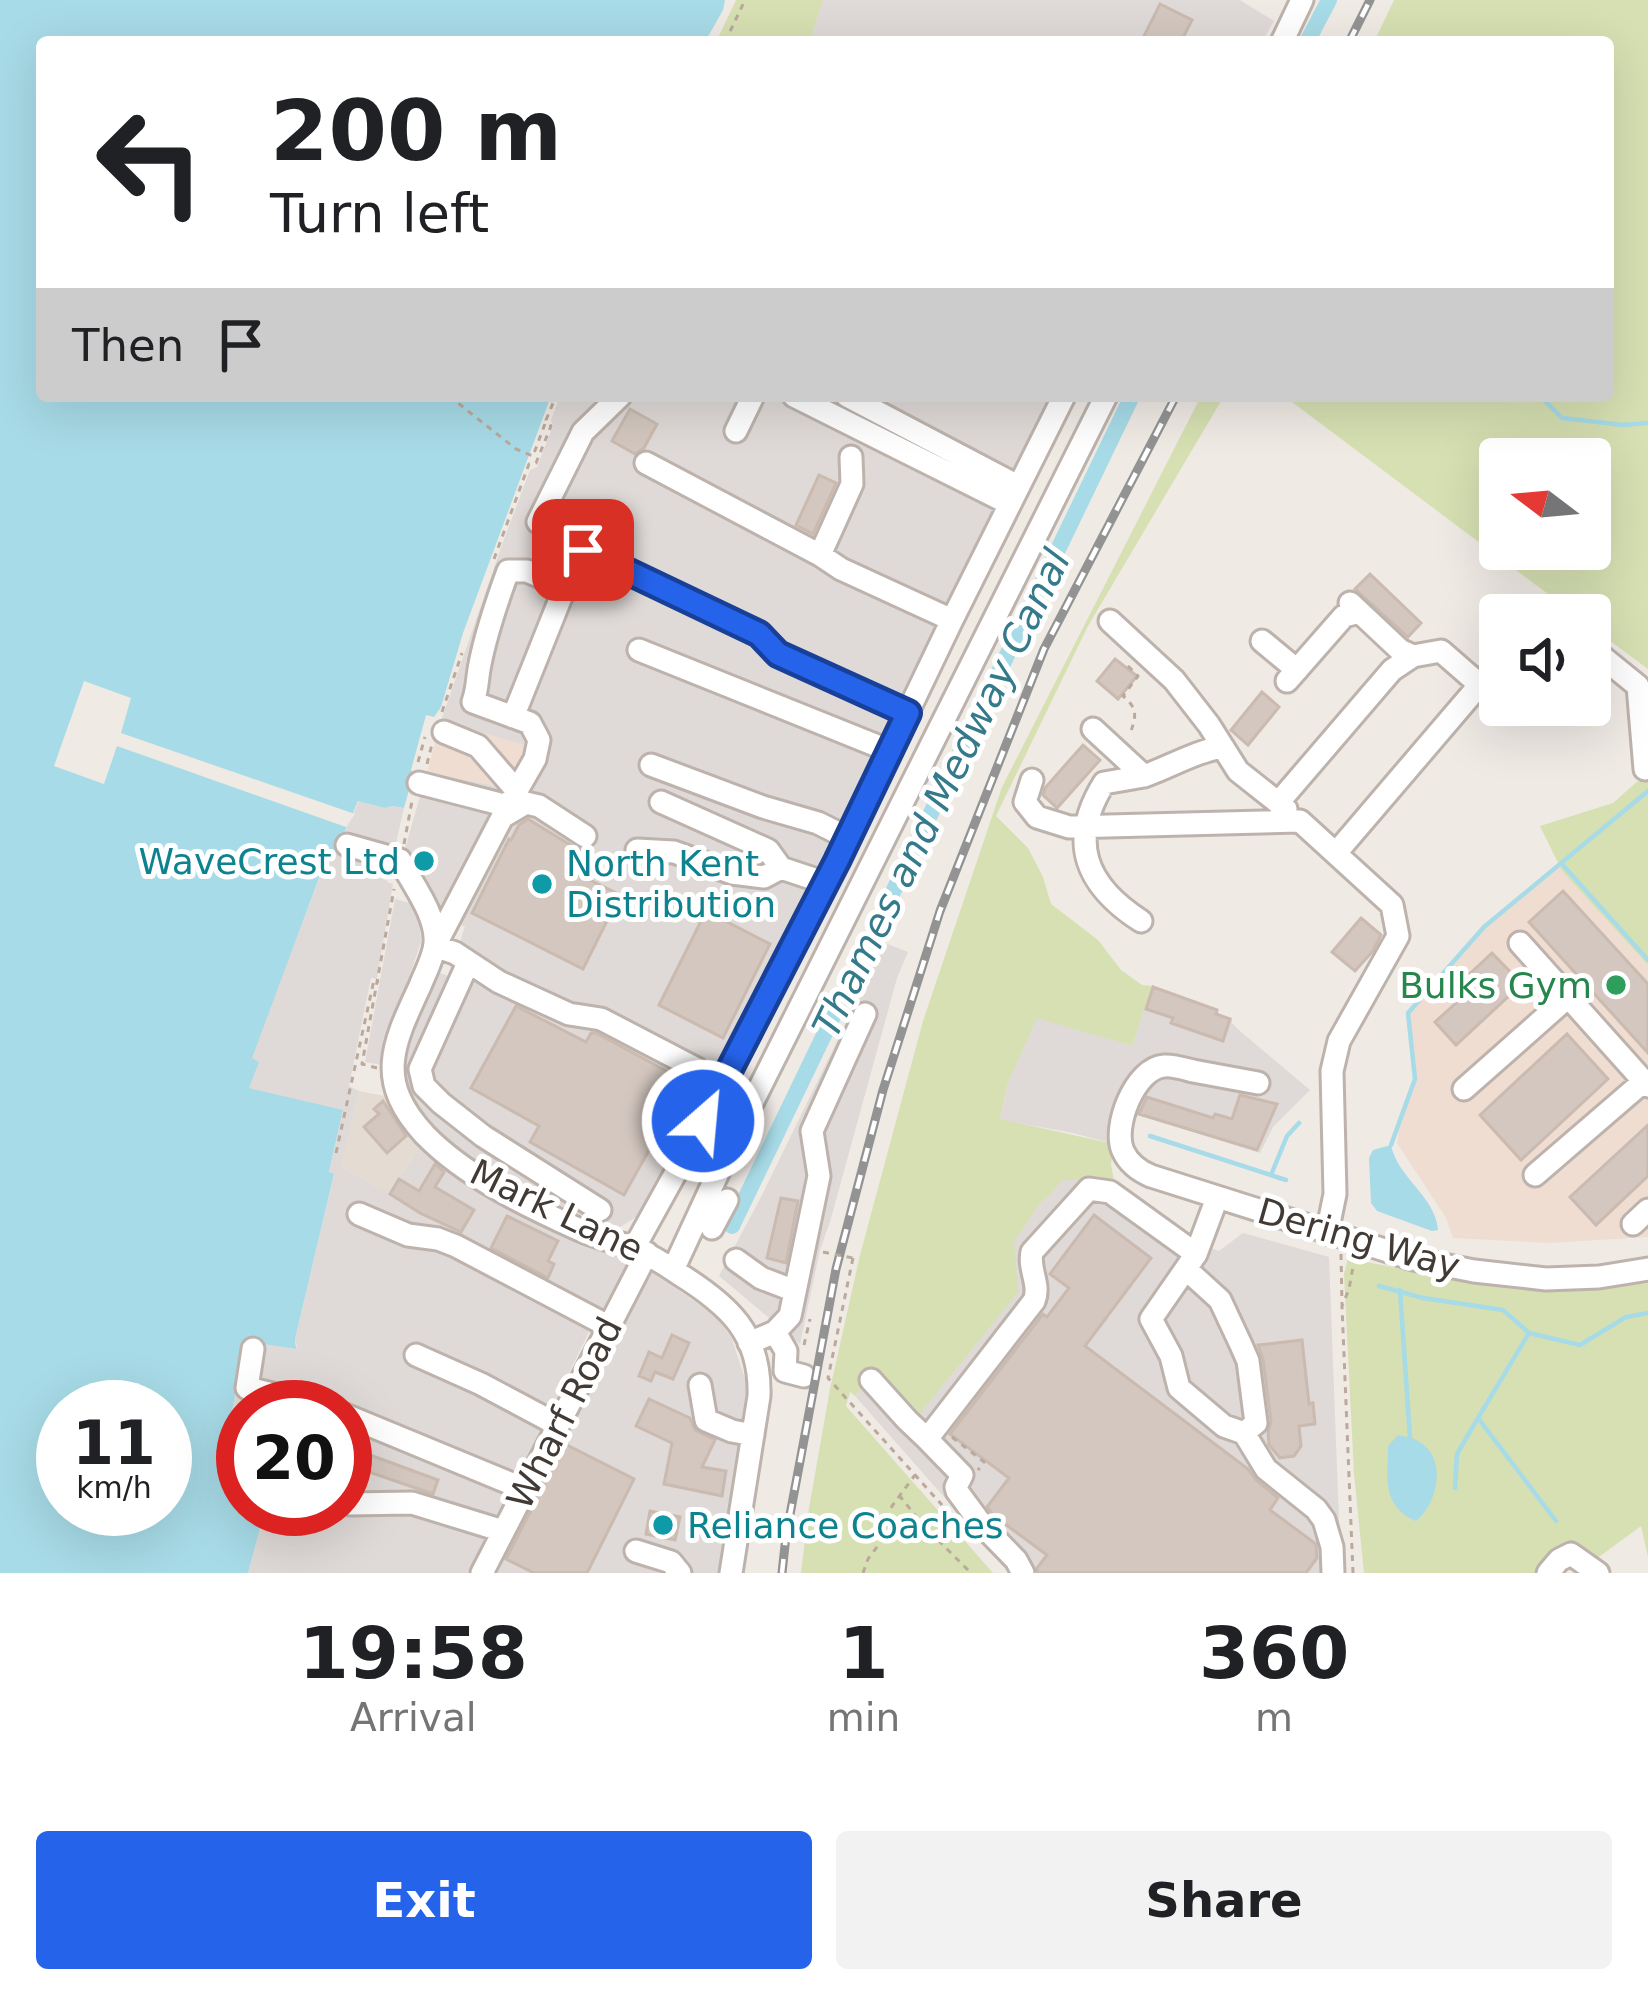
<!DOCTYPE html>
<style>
:root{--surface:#fff;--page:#f2f2f2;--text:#202124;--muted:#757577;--accent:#2563eb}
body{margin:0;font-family:"DejaVu Sans",sans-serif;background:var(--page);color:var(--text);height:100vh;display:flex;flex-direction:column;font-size:45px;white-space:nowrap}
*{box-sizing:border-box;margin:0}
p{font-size:39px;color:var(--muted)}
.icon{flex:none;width:66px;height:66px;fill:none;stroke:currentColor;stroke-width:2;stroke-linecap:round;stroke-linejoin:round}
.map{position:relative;height:1573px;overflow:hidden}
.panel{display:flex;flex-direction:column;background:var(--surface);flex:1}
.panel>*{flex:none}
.hud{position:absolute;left:36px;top:36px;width:1578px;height:366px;border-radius:12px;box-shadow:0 12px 48px #0002;background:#fff;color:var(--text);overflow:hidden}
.needle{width:78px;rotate:286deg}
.fabs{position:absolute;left:1479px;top:438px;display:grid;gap:24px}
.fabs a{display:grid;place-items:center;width:132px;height:132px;border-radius:12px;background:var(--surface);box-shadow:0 12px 48px #0002;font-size:60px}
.speed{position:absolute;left:36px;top:1380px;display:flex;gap:24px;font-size:60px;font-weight:700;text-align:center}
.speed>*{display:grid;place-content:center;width:156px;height:156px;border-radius:50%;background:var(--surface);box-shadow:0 12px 48px #0002;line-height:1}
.speed small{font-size:30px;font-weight:400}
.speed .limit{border:18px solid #d22;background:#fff;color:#111}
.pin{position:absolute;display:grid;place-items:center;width:102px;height:102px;color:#fff;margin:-51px;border-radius:24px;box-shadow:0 6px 18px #0006}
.me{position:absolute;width:132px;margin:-66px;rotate:27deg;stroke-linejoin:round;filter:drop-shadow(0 0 9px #0008)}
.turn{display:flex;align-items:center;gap:42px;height:252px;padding:0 36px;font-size:54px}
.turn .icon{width:156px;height:156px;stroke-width:2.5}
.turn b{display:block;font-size:84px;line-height:102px}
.then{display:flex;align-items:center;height:114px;padding:0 36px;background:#0003;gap:24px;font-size:45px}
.eta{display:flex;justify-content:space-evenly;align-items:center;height:204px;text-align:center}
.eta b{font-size:72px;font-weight:600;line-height:84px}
.action{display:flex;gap:24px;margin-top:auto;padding:24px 36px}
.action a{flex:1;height:138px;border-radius:12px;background:var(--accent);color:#fff;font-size:48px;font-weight:600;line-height:138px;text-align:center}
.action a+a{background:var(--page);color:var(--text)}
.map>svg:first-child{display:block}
.residential{fill:#e4dbd3}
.commercial{fill:#f0ddd2}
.industrial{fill:#dfdad7;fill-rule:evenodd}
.green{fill:#d6e0b2;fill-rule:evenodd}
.water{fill:#a7dbe7;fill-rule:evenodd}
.pier{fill:#f0eae5}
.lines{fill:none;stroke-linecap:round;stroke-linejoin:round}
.stream{stroke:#a7dbe7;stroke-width:4.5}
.canal{stroke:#a7dbe7;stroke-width:16}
.building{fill:#d3c7bf;stroke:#cabab0;stroke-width:3}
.minor-casing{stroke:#bdb3ac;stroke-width:27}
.path{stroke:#bba99b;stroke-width:3;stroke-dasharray:6 6;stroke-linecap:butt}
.minor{stroke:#fff;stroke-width:21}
.rail-casing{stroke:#939393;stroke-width:9}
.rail{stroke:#fff;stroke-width:4.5;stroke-dasharray:14;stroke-linecap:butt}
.path-bridge{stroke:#bba99b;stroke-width:3;stroke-dasharray:6 6;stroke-linecap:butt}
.route-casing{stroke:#184099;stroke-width:30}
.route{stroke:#2563eb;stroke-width:21}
.culture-dot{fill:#0f9aa8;stroke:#fff;stroke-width:4.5}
.leisure-dot{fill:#2e9e5b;stroke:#fff;stroke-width:4.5}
.labels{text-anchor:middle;stroke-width:10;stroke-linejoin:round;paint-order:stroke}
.culture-label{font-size:36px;fill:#0d838f;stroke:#fff;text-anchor:start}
.leisure-label{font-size:36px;fill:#27864d;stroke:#fff;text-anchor:end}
.street-label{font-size:36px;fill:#423a35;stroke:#fff}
.water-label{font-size:39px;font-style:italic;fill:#357a8b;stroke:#fff}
</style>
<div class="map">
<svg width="1648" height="1573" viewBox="0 0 1648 1573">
<rect width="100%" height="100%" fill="#f0eae5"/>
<path class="residential" d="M 359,1091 L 390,1097 L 390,1108 L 422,1144 L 389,1193 L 342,1167 Z"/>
<path class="commercial" d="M 441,721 L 529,745 L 516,775 L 501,787 L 427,772 Z
M 1562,864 L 1648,960 L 1648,1237 L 1550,1243 L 1453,1238 L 1446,1218 L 1397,1143 L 1401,1118 L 1415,1078 L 1408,1013 L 1484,927 Z"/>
<path class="industrial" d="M 823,0 L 1240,0 L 1274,21 L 1262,42 L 810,42 Z
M 560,396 L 1057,396 L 1007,487 L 729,1053 L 671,1165 L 638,1216 L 620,1227 L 591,1228 L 494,1180 L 444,1143 L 410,1106 L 404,1064 L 433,970 L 448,976 L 465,927 L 433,910 L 404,852 L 427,772 L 501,787 L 516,775 L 529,746 L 441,721 L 503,542 L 530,470 L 537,467 L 553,426 L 551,420 Z
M 359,801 L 385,808 L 393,806 L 404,808 L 387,882 L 393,884 L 377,979 L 371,978 L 349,1086 L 359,1091 L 342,1167 L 389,1193 L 422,1144 L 427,1150 L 425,1154 L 465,1180 L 631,1258 L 716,1316 L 732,1339 L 747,1385 L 720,1573 L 248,1573 L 265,1509 L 345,1509 L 345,1407 L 243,1407 L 243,1414 L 232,1412 L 245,1340 L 295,1349 L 297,1346 L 295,1339 L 334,1175 L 329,1173 L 343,1111 L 248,1088 L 251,1058 L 329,853 L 335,854 ZM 589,1332 L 606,1340 L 555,1447 L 537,1438 Z
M 395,899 L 410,903 L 419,921 L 421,942 L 388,1039 L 382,1065 L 365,1062 Z
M 885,943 L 908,952 L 897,978 L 830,1222 L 820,1250 L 800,1344 L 719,1276 L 762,1195 Z
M 1152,986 L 1218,1010 L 1218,1014 L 1232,1019 L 1232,1023 L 1240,1031 L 1310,1090 L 1273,1127 L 1260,1153 L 1119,1109 L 1114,1144 L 1073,1133 L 1000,1120 L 1008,1083 L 1037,1017 L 1132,1046 Z
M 1062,1180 L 1080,1180 L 1115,1185 L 1192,1241 L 1219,1251 L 1243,1233 L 1329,1257 L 1341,1573 L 1011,1573 L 855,1396 L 880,1369 L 918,1415 L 1014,1242 L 1038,1206 Z"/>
<path class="green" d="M 736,0 L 823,0 L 810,42 L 716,42 Z
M 1394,0 L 1648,0 L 1648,669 L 1590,626 L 1590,615 L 1576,615 L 1284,396 L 1608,396 L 1608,42 L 1374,42 ZM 1500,459 L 1590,459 L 1590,549 L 1500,549 Z
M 1201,396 L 1224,396 L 1088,626 L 996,816 L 1028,848 L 1043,877 L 1051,904 L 1098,940 L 1121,970 L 1142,985 L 1152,986 L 1132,1046 L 1037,1018 L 1008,1083 L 1000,1119 L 1114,1144 L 1111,1165 L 1115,1185 L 1080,1180 L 1063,1180 L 1038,1206 L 1014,1242 L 1018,1292 L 918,1416 L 880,1370 L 855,1396 L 850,1392 L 846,1406 L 993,1573 L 801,1573 L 808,1514 L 830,1389 L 860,1255 L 923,1021 L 1002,787 Z
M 1648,772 L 1648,965 L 1562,871 L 1540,826 L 1613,803 Z
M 1348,1258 L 1473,1284 L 1587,1290 L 1648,1283 L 1648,1557 L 1641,1526 L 1592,1562 L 1579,1552 L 1544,1573 L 1364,1573 L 1354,1474 L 1344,1274 Z"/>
<path class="water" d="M 0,0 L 725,0 L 723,10 L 705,42 L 42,42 L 42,396 L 551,396 L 463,633 L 441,707 L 434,717 L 426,715 L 411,770 L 413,775 L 404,808 L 393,806 L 385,808 L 358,801 L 335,854 L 328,854 L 252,1058 L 259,1062 L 249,1088 L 343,1110 L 329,1172 L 334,1174 L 295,1339 L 296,1349 L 245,1341 L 232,1411 L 243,1414 L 243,1509 L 265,1509 L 248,1573 L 0,1573 ZM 63,1407 L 165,1407 L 165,1509 L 63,1509 Z
M 1391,1145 C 1397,1177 1436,1197 1438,1230 L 1432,1231 L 1377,1211 L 1371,1203 L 1369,1158 L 1373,1150 Z
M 1398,1435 C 1405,1437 1412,1437 1418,1441 C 1448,1457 1438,1504 1416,1521 C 1381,1506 1388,1478 1388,1446 Z"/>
<path class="pier" d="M 84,681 L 131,698 L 121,733 L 355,814 L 346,827 L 117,746 L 104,784 L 54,766 Z"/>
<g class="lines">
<path class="stream" d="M 1540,396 L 1562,418 L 1623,425 L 1648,423
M 1562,864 L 1648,960
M 1150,1136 L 1286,1180
M 1391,1145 L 1415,1079 L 1408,1013 L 1484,927 L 1648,791
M 1271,1175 L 1287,1136 L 1299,1123
M 1379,1286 L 1423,1298 L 1503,1310 L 1529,1333 L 1580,1345 L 1626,1317 L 1648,1313
M 1400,1290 L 1410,1438
M 1529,1333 L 1478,1418 L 1556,1521
M 1455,1488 L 1457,1454 L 1478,1418"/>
<path class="canal" d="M 1307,42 L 1329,0
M 732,1226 L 1132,396"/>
</g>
<path class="building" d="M 1160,4 L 1192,20 L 1181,42 L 1141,42 Z
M 630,409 L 657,424 L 644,448 L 635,454 L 612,441 Z
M 819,475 L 836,483 L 813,534 L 796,525 Z
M 1370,574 L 1421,623 L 1408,637 L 1355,589 Z
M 1115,659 L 1137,676 L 1118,699 L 1097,681 Z
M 1262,692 L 1279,707 L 1248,745 L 1231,730 Z
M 1083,745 L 1100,760 L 1057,808 L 1043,795 L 1045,788 Z
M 528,819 L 577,849 L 587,851 L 576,873 L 620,895 L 583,969 L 472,913 L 509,839 L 511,840 L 519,825 Z
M 1563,891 L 1648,984 L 1648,1053 L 1529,922 Z
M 706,911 L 770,944 L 723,1038 L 659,1005 Z
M 1361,918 L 1381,935 L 1373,951 L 1355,971 L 1332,952 Z
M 1492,953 L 1522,984 L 1456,1045 L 1435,1022 L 1456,1003 L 1448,994 Z
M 1153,987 L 1217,1010 L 1216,1014 L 1230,1019 L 1223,1041 L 1171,1023 L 1173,1018 L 1146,1009 Z
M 516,1006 L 586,1042 L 591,1033 L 596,1033 L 687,1082 L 624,1195 L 530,1142 L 539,1126 L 471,1088 Z
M 1567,1034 L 1608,1079 L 1521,1160 L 1480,1115 Z
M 1240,1095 L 1277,1104 L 1257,1150 L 1139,1114 L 1147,1097 L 1213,1118 L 1215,1114 L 1232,1119 Z
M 383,1101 L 406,1136 L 387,1153 L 364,1127 L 379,1114 L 374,1109 Z
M 1648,1125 L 1648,1176 L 1596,1225 L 1570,1197 Z
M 435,1164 L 444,1172 L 435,1187 L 474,1210 L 461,1232 L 420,1213 L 390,1194 L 399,1179 L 419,1191 Z
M 781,1198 L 798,1201 L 786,1263 L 767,1258 Z
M 1094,1215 L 1151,1258 L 1085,1346 L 1248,1469 L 1256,1480 L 1278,1498 L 1270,1510 L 1316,1544 L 1317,1558 L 1306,1573 L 1038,1573 L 1037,1568 L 1047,1555 L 993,1515 L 987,1507 L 1009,1478 L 950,1434 L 1043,1314 L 1047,1317 L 1069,1288 L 1050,1274 Z
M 507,1216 L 558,1241 L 548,1261 L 554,1264 L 548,1278 L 491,1248 Z
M 672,1335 L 689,1343 L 673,1379 L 655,1372 L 651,1381 L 639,1376 L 649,1352 L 662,1358 Z
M 1302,1340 L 1309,1404 L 1313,1403 L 1315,1424 L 1299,1426 L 1301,1446 L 1294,1456 L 1280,1458 L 1269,1445 L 1268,1432 L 1271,1421 L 1263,1359 L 1258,1345 Z
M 649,1399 L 690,1418 L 695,1430 L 715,1440 L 702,1467 L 726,1471 L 722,1496 L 664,1484 L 672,1443 L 636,1426 Z
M 565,1444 L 634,1479 L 587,1573 L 534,1573 L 506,1559 Z
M 351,1448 L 438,1480 L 433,1494 L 346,1464 Z
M 650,1511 L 680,1517 L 675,1540 L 646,1534 Z"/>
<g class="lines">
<defs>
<path id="minor" d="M 1282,42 L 1302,0
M 794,396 L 1010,504
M 847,396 L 1018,486
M 736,431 L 753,396
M 646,463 L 820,555 L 841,569 L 952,620
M 538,522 L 583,432 L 620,396
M 820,555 L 852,484 L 851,457
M 1350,603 L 1400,650 L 1413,656
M 1110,621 L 1174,680 L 1209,725 L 1238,771 L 1286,809
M 1262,641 L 1297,670
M 1590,647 L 1638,686 L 1645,769
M 639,650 L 890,751
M 1287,681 L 1344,616 L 1360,612
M 513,717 L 565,587 L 583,550 L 759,634 L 778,654 L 908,713
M 1093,729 L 1144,776 C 1170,767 1196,751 1223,747
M 444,732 L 478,746 L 517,791
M 651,765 L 763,807 L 818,823 L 848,838
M 1032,780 L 1025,802 L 1037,817 L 1069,827 L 1300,821 L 1392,905 L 1398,936 L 1339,1041 L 1332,1071 L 1335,1194 L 1327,1233
M 419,783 L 508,806 L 435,946 L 455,953 L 499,982 L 569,1014 L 601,1019 L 697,1069
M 661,802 L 768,850 L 781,868
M 1278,803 L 1392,670 L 1413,656 L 1441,651 L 1480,685
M 508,806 L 535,759 L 539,740 L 530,723 L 473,702 C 478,688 477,678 480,664 C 486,633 497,601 508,571 L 527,571 L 565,587
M 504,816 L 526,803 L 539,806 L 585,836
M 347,845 L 400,860 C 412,884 437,915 435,943 C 434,957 425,973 420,986 C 392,1046 375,1081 425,1135 C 466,1177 527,1206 580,1230 C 600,1239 621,1242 640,1251 C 654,1257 667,1266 679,1274 C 729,1305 761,1334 759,1396 L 731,1573
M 637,850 L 674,852 L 732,873 L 764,877 L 781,868 L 826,883
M 1336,853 L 1500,661
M 1141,921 C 1085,885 1068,841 1104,783 L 1144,776
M 1520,943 L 1648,1086
M 468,963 L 420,1069 L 424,1086 L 441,1103 L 483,1136 L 600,1210
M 1258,1083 C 1236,1079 1214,1075 1193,1071 C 1185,1069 1172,1065 1164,1066 C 1135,1068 1112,1127 1123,1151 C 1129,1164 1139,1171 1151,1176 L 1413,1259 L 1474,1271 L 1546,1279 L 1599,1277 L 1648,1269
M 1464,1089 L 1568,997
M 1535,1175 L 1643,1082
M 359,1214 L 408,1235 L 438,1239 L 456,1246 L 608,1326
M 1633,1224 L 1648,1210
M 712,1228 L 727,1200
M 634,1248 L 691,1145 L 826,883 L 952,620 L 1064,396
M 736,1260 L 761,1278 L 795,1291
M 1186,1269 L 1220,1300 L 1241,1345 L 1248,1361 L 1256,1423 L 1244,1433 L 1224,1426 L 1179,1388 L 1171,1356 L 1151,1319 L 1196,1254 L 1217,1198
M 673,1270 L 729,1149 L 1106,396
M 775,1332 L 786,1351 L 785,1371 L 804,1376
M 749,1343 L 775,1332 L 790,1316 L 819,1176 L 812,1131 L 865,1014
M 253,1349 L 247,1388 L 327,1407
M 416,1355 L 481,1384 L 558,1425
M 871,1380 L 907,1420 L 927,1439
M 700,1385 L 706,1420 L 732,1431 L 753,1435
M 345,1415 L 512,1484 L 522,1494
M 1244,1433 L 1266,1469 L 1316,1509 L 1324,1520 L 1332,1547 L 1333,1573
M 350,1504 L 412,1503 L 503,1531
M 636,1551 L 671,1562 L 680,1573
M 482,1573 L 647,1253
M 1023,1573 L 1016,1560 L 982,1525 L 957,1491 L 956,1487 L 962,1475 L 927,1439 L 1034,1301 C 1041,1285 1028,1269 1032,1252 L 1089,1189 L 1110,1192 L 1196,1254
M 1548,1573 L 1559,1560 L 1571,1554 L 1598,1573"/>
</defs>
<use href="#minor" class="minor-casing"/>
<path class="path" d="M 725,42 L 745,0
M 449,396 L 516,449 L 533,456 L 546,421
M 494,559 L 529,464 L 536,463 L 551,426 L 546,420 L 556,396
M 1128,666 L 1138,676 L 1123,696 C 1139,709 1136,718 1129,736
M 442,712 L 462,653
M 418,762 L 425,737
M 427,764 L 432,744
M 404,844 L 412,801
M 377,1068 L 362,1064 L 394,889
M 336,1153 L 374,980 L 379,982
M 1341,1254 L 1342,1305
M 853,1258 L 828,1378 L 942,1505
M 804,1345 L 810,1319
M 952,1437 L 984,1462 L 978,1470
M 899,1495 L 922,1524 L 971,1573
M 863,1573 L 868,1559 L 883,1539 L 892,1506 L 915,1475
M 1353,1573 L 1342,1306 L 1349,1289 L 1354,1261"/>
<use href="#minor" class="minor"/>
<defs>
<path id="rail" d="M 1349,42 L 1370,0
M 782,1573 L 786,1536 L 836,1269 L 883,1090 L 940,911 L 1044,649 L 1176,396"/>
</defs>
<use href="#rail" class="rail-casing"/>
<use href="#rail" class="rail"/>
<path class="path-bridge" d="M 823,1252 L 853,1258"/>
</g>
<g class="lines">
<defs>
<path id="route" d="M 583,550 L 759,634 L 778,654 L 908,713 L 837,861 L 703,1121"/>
</defs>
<use href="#route" class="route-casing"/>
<use href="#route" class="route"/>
</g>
<g class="culture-dot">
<circle cx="424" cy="861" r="12"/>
<circle cx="542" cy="884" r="12"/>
<circle cx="663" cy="1525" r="12"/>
</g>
<circle class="leisure-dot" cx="1616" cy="985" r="12"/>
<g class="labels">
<g class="culture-label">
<text x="400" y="874" text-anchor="end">WaveCrest Ltd</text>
<text x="566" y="876">North Kent<tspan x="566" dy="41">Distribution</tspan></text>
<text x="687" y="1538">Reliance Coaches</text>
</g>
<g class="leisure-label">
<text x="1592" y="998">Bulks Gym</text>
</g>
<g class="street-label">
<text transform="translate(557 1210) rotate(26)" y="13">Mark Lane</text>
<text transform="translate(1359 1238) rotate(16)" y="13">Dering Way</text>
<text transform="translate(564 1413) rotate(-63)" y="13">Wharf Road</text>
</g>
<g class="water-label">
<text transform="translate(941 793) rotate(-64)" y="14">Thames and Medway Canal</text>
</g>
</g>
</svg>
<div class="fabs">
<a><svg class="needle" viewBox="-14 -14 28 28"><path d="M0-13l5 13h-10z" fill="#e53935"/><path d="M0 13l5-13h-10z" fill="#757577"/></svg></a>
<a><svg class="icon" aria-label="sound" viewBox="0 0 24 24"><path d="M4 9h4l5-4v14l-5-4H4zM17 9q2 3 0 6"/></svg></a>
</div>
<div class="speed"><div>11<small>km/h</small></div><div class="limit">20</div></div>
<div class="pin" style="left:583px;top:550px;background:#d93025"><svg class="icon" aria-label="arrive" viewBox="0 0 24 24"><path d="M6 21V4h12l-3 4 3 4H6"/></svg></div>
<svg class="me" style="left:703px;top:1121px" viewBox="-20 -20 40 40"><circle r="17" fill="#2563eb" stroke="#fff" stroke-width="3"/><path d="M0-11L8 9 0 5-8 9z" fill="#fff"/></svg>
<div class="hud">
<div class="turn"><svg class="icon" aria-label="left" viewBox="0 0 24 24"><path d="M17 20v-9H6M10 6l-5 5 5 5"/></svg><div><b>200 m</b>Turn left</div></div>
<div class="then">Then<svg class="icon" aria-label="arrive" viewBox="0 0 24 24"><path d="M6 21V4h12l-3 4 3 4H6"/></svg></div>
</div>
</div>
<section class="panel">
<div class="eta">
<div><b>19:58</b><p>Arrival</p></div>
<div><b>1</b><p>min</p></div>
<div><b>360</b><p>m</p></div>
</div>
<div class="action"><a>Exit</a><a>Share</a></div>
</section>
